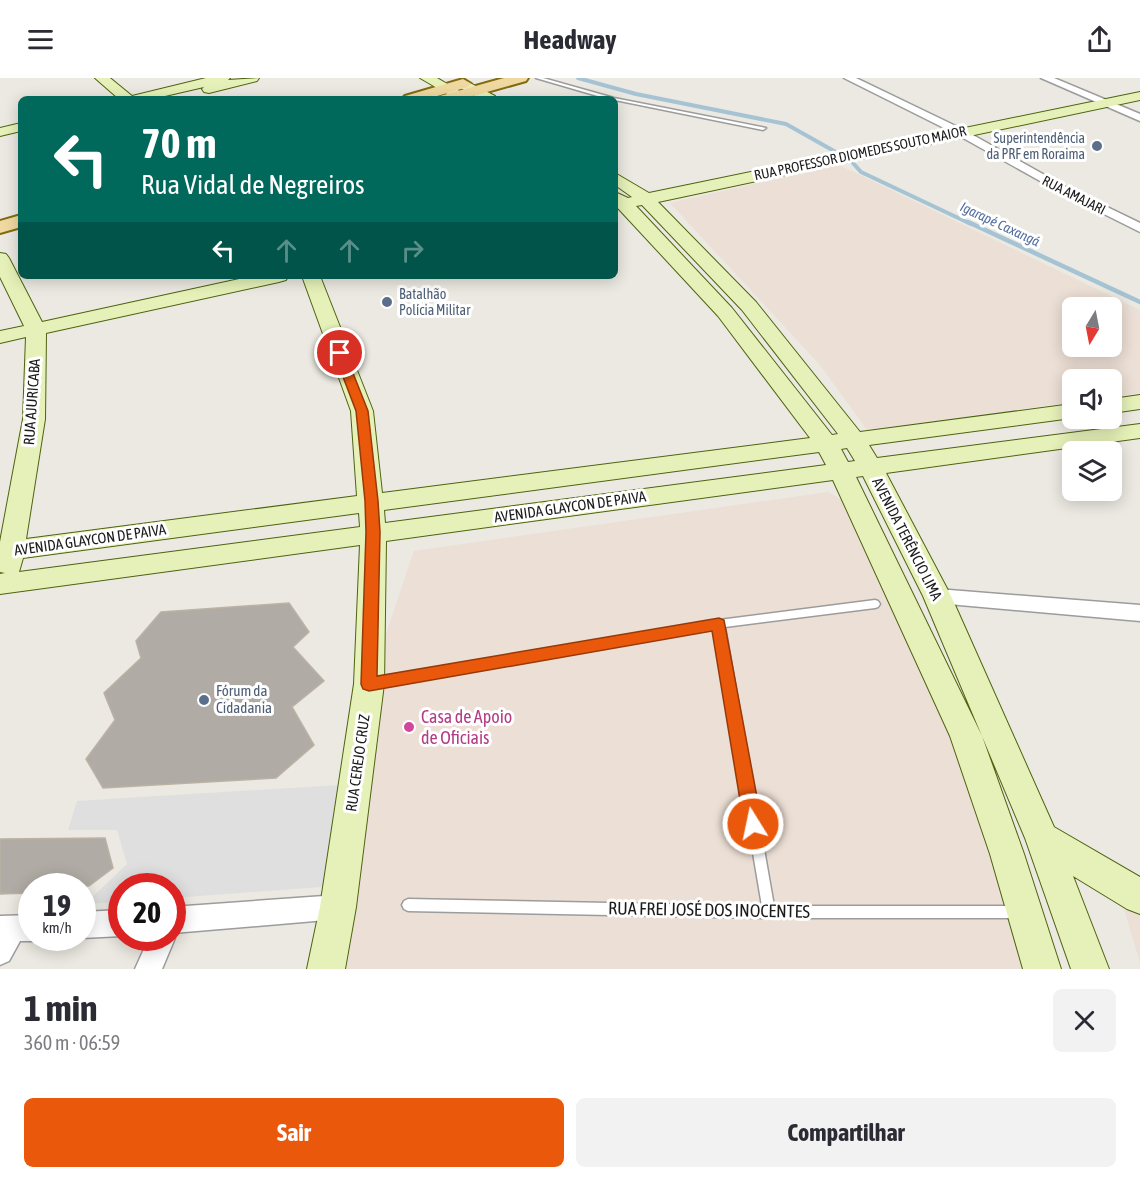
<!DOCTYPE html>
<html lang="pt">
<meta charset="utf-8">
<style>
:root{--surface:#fff;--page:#f2f2f3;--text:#2b2b33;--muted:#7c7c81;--accent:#ea580c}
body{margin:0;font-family:"Asap Condensed",sans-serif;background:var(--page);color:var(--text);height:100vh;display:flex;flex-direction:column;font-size:22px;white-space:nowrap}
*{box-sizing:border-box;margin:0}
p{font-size:20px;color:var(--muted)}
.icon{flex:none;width:33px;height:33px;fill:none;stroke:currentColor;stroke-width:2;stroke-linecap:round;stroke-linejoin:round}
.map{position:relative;height:891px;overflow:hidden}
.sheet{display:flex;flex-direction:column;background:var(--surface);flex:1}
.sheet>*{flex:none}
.top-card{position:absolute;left:18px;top:18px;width:600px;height:183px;border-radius:9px;box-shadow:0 3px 15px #0003;background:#00695c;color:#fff;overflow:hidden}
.needle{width:39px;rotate:190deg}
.controls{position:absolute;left:1062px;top:219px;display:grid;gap:12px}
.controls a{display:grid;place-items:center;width:60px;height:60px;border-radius:9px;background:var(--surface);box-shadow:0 3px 15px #0003;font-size:30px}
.speed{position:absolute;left:18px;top:795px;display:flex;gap:12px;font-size:30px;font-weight:700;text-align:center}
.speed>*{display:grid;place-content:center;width:78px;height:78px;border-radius:50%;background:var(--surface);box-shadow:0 3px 15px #0003;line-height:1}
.speed small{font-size:15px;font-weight:400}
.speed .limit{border:9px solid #d22;background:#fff;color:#111}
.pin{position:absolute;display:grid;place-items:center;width:51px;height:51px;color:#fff;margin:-26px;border:3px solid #fff;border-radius:50%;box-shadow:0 2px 6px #0007}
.me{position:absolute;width:66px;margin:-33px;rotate:350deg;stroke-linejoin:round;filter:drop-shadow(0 0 4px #0008)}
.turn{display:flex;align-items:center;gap:21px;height:126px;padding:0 24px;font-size:27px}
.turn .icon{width:78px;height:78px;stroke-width:2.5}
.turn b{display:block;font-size:42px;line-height:51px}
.lanes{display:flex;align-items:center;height:57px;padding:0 24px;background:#0003;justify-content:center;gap:30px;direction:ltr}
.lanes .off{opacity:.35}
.round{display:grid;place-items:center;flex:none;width:63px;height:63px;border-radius:9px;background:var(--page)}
.headline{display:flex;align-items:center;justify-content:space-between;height:102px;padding:0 24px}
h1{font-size:36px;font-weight:700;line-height:45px}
.cta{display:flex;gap:12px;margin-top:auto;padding:12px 24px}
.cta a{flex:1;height:69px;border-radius:9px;background:var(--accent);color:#fff;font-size:24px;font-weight:700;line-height:69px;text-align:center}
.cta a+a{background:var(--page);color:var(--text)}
header{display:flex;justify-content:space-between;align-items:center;height:78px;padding:0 24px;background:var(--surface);font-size:27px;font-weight:700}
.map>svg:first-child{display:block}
.military{fill:#ecdfd5;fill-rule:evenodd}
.parking{fill:#dfdfdf}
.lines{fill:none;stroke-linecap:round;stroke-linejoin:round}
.stream-far1{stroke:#a6c3d4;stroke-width:4}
.stream{stroke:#a6c3d4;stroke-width:4.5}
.building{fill:#b0aba4;stroke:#bbb2a5;stroke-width:1.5}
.lane-casing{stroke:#9c9c9c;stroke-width:3}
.street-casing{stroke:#9c9c9c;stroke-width:3}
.secondary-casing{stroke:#4e6310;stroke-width:2}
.primary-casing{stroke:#816c10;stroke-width:4}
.lane{fill:#fff;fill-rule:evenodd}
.street{fill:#fff;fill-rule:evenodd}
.secondary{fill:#e6f1b9;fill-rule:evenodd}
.primary{fill:#f0d9a1;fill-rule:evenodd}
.route{fill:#ea580c;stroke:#983908;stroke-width:1.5}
.service-dot{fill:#5c6f8a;stroke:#fff;stroke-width:2}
.hotel-dot{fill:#d1479c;stroke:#fff;stroke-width:2}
.labels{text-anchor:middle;stroke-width:6;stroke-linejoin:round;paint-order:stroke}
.far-service-label{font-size:14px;fill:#4e5e75;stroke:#fff;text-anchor:end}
.far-street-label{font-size:14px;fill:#1b1b1b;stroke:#fff}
.far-water-label{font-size:14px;font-style:italic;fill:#536e9e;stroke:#fff}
.street-label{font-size:15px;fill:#1b1b1b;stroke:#fff}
.service-label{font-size:15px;fill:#4e5e75;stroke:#fff;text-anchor:start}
.near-hotel-label{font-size:18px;fill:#b23c85;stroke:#fff;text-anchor:start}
.near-street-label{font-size:18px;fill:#1b1b1b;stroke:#fff}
</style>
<header><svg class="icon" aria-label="menu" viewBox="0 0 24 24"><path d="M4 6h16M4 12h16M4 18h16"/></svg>Headway<svg class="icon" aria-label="share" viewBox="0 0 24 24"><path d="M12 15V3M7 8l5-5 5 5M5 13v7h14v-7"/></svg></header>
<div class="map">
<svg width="1140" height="891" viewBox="0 0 1140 891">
<rect width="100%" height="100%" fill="#ebe9e1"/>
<path class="military" d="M 839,87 L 1140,232 L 1140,315 L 1112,319 L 1112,302 L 1072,302 L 1072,324 L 867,352 L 820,287 L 670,125 ZM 1072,230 L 1112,230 L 1112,268 L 1072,268 Z
M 828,414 L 862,433 L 1042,891 L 321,891 L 369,606 L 414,473 Z
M 1122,824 L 1140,835 L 1140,885 Z"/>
<path class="parking" d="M 339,707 L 335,808 L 173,820 L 172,808 L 122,808 L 121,824 L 85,826 L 127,786 L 117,752 L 68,752 L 77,723 Z"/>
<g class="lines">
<path class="stream-far1" d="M 578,0 L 636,16 L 786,46 L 834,73
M 853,85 L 861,94 L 971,146"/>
<path class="stream" d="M 968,144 L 1140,224"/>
</g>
<path class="building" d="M 289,525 L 309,554 L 293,569 L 324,603 L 292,629 L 314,667 L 276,700 L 103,710 L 86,681 L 115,642 L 104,615 L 141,580 L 136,563 L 161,534 Z
M 105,760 L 113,790 L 89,808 L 32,808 L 32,815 L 0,816 L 0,761 Z"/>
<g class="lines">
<defs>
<path id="lane" d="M 536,0 L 543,0 L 614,20 L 766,50 L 763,52 L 615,22 L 615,21 L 608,21 Z
M 875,522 L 878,523 L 880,526 L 878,529 L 875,530 L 725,549 L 774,828 L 1009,828 L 1014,830 L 1015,834 L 1014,838 L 1009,840 L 769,840 L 408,833 L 404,831 L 402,827 L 404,823 L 408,821 L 762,828 L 715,551 L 374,609 L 370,608 L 369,605 L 370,602 L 719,542 Z"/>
<path id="street" d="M 844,0 L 856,0 L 964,52 L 1066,109 L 1140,145 L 1140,154 L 1058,113 L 956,56 Z
M 1041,0 L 1054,0 L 1140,36 L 1140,43 Z
M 937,511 L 1140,527 L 1140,543 L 937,525 L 930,523 L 927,518 L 930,513 Z
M 338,817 L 347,820 L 351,829 L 347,838 L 338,841 L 173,855 L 175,860 L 162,891 L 135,891 L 149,860 L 172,860 L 172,829 Z
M 122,832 L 122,858 L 82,860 L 81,860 L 82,834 Z
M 32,837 L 32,860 L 40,860 L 32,863 L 20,863 L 9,883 L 0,887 L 0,838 Z"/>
<path id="secondary" d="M 95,0 L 110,0 L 132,18 L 206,0 L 230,0 L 228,2 L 259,0 L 257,3 L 209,15 L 204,14 L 202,11 L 204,9 L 152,21 L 119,21 Z
M 420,0 L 437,0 L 473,21 L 456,21 Z
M 464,2 L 495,18 L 497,21 L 480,21 L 459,9 L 457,6 L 459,3 Z
M 1140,14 L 1140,22 L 658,124 L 756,224 L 860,354 L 1072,326 L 1072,340 L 869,367 L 877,380 L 1140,346 L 1140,360 L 886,395 L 951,518 L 1054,749 L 1140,799 L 1140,836 L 1127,831 L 1073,798 L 1109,891 L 1071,891 L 1025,760 L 923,518 L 863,398 L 856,399 L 982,658 L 1024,776 L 1061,891 L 1023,891 L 990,776 L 950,658 L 833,402 L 386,463 L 384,606 L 356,829 L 345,891 L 307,891 L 320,829 L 354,606 L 360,467 L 0,516 L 0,496 L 5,495 L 0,494 L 0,464 L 23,341 L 26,259 L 0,265 L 0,253 L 24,248 L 0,199 L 0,175 L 6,176 L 9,180 L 42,244 L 253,198 L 288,198 L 286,202 L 279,204 L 46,255 L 45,341 L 26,461 L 357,418 L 351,333 L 302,198 L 320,198 L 373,333 L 382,415 L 810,360 L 718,238 L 615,127 L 615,114 L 628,120 L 632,119 L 615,107 L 615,95 L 649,115 ZM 642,127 L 742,232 L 838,356 L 832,357 L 732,230 L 636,128 ZM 847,370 L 855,383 L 848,384 L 841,371 ZM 819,374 L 826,387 L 385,445 L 384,432 ZM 359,435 L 360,449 L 19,494 L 23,480 Z
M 21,45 L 21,53 L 0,58 L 0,50 Z
M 1140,317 L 1140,331 L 1112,335 L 1112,321 Z"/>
<path id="primary" d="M 504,0 L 528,0 L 526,3 L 462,21 L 437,21 L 440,18 Z
M 463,1 L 471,6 L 468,9 L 427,21 L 402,21 L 405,18 Z
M 21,137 L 21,149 L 0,155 L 0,143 Z"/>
</defs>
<use href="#lane" class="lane-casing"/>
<use href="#street" class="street-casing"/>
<use href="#secondary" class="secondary-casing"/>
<use href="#primary" class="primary-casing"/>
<use href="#lane" class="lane"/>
<use href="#street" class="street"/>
<use href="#secondary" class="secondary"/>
<use href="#primary" class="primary"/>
</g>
<path class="route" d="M 340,272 L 345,275 L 368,333 L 378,423 L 380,454 L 377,598 L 719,540 L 724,542 L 762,746 L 760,751 L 753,754 L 747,751 L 744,746 L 712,553 L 369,613 L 363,611 L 361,606 L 366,454 L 365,423 L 356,333 L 334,275 Z"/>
<g class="service-dot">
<circle cx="1097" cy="68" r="6"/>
<circle cx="387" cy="224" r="6"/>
<circle cx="204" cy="622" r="6"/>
</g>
<circle class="hotel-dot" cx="409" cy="649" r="6"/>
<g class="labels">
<g class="far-service-label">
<text x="1085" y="65">Superintendência<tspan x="1085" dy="16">da PRF em Roraima</tspan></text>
<text x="399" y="221" text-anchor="start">Batalhão<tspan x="399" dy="16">Polícia Militar</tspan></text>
</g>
<g class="far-street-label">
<text transform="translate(860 75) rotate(-12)" y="5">RUA PROFESSOR DIOMEDES SOUTO MAIOR</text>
<text transform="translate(1074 117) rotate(27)" y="5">RUA AMAJARI</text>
</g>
<g class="far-water-label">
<text transform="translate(1000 146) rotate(25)" y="5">Igarapé Caxangá</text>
</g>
<g class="street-label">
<text transform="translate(32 324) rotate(-86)" y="5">RUA AJURICABA</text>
<text transform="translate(570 429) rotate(-8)" y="5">AVENIDA GLAYCON DE PAIVA</text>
<text transform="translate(907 461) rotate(63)" y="5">AVENIDA TERÊNCIO LIMA</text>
<text transform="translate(90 462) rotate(-8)" y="5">AVENIDA GLAYCON DE PAIVA</text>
<text transform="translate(358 685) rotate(-82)" y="5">RUA CEREJO CRUZ</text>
</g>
<g class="service-label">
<text x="216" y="618">Fórum da<tspan x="216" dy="17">Cidadania</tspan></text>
</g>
<g class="near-hotel-label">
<text x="421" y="645">Casa de Apoio<tspan x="421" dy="21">de Oficiais</tspan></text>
</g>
<g class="near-street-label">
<text transform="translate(709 832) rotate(1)" y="6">RUA FREI JOSÉ DOS INOCENTES</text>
</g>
</g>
</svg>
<div class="controls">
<a><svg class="needle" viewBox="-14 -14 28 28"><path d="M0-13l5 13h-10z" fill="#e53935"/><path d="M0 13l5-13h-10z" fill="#7c7c81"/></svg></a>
<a><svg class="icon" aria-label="sound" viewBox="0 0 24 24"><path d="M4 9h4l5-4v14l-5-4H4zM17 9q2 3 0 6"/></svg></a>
<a><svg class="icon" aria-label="layers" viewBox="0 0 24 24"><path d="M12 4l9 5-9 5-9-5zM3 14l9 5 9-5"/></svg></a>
</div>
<div class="speed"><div>19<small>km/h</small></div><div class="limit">20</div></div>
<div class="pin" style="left:340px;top:275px;background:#d93025"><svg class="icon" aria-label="arrive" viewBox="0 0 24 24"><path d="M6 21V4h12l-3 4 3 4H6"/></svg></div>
<svg class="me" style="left:753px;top:746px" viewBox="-20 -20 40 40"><circle r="17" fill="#ea580c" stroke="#fff" stroke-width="3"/><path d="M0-11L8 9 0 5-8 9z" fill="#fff"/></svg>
<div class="top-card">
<div class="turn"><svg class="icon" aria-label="left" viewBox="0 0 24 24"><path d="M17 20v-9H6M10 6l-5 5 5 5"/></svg><div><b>70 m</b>Rua Vidal de Negreiros</div></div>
<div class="lanes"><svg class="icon" aria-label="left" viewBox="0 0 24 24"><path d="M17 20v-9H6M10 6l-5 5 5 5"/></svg><svg class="icon off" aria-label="ahead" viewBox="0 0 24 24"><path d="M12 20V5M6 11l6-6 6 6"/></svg><svg class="icon off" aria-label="ahead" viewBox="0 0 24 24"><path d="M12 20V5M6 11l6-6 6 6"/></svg><svg class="icon off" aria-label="right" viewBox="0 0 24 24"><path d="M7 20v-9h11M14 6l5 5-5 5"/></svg></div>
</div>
</div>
<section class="sheet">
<div class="headline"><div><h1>1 min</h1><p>360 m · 06:59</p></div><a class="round"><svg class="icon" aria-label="close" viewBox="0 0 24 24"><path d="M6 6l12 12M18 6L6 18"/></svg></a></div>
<div class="cta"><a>Sair</a><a>Compartilhar</a></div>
</section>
